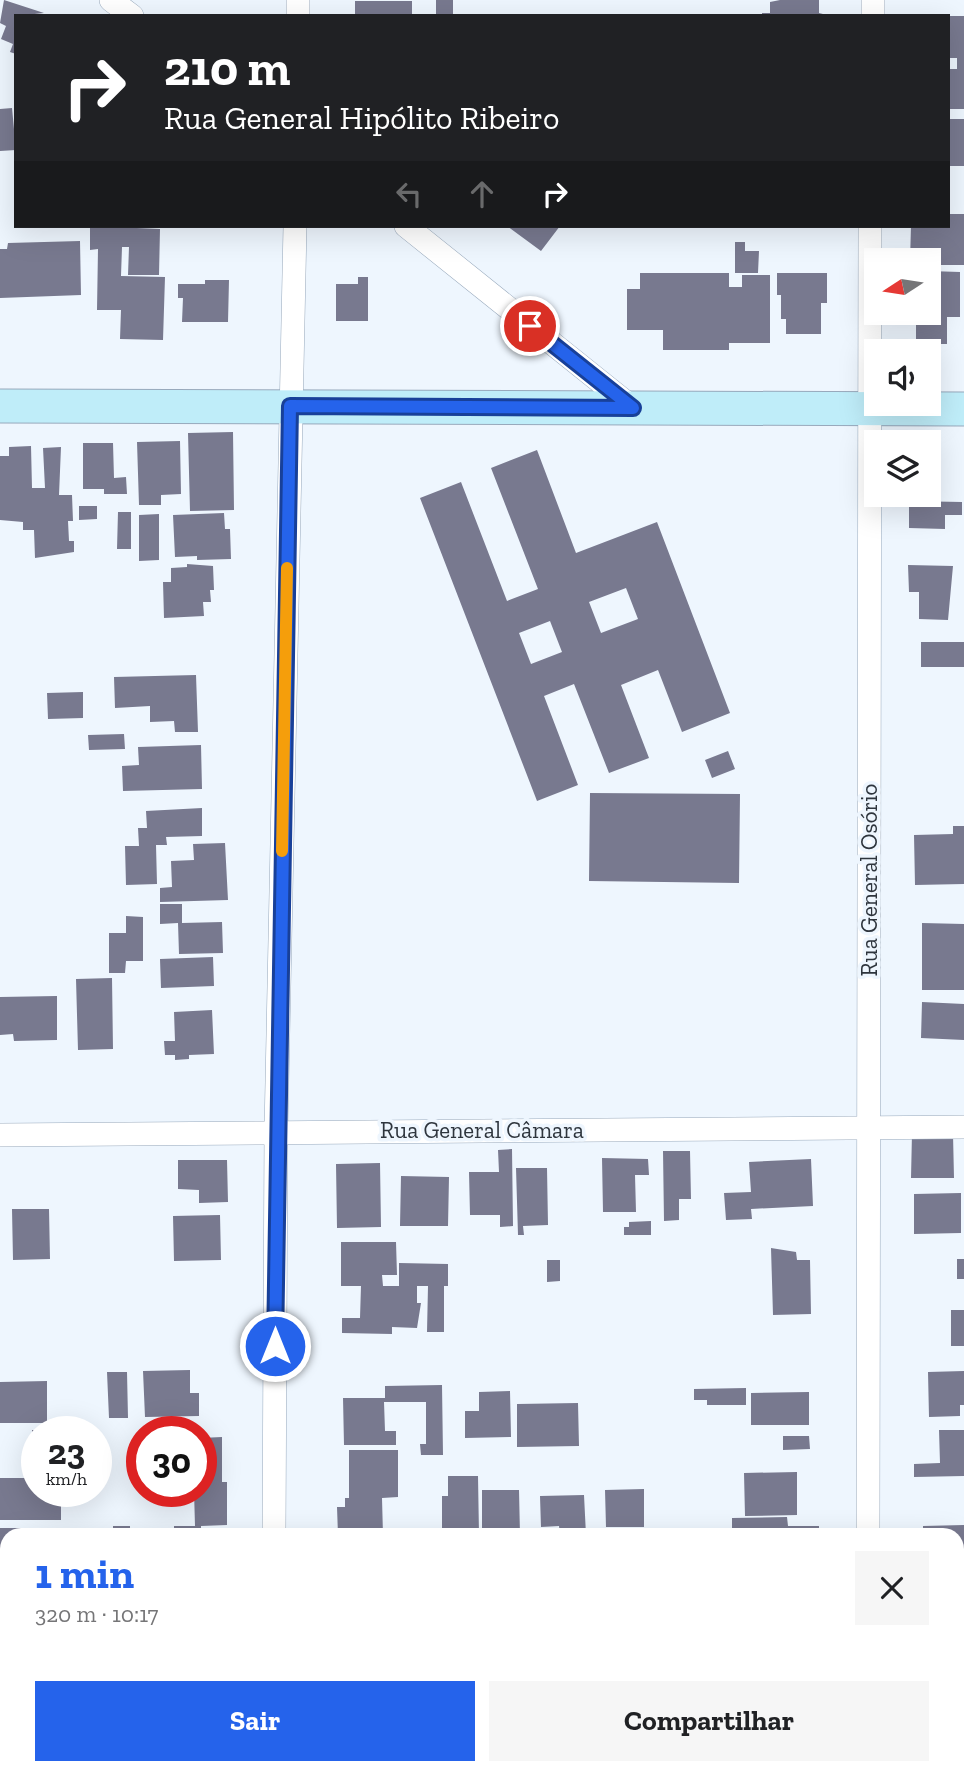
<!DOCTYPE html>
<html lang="pt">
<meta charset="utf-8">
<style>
:root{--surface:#fff;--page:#f6f6f6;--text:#202124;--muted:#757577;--accent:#2563eb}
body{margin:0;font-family:"Zilla Slab",serif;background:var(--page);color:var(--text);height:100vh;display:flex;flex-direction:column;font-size:26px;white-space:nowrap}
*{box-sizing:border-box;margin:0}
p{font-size:23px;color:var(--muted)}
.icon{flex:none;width:38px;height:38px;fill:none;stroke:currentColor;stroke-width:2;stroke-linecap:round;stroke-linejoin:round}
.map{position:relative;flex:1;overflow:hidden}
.details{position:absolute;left:0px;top:1528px;width:964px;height:247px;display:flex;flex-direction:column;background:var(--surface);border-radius:21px 21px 0 0;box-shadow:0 7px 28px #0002}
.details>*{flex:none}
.banner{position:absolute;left:14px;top:14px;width:936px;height:214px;border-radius:0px;box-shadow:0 7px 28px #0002;background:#202124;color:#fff;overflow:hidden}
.needle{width:46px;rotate:258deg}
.controls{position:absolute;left:864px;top:248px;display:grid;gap:14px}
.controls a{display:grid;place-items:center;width:77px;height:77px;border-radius:0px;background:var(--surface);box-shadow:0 7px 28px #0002;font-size:35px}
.speed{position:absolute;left:21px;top:1416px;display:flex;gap:14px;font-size:35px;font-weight:700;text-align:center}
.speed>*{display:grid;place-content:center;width:91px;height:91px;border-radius:50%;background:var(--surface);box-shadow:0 7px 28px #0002;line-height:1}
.speed small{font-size:18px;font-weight:400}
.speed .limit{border:10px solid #d22;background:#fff;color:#111}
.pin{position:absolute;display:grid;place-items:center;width:60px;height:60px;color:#fff;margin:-30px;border:4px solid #fff;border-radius:50%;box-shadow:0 2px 7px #0007}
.me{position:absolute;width:77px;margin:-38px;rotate:0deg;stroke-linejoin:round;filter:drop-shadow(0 0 5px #0008)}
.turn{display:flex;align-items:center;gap:24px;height:147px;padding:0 35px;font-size:32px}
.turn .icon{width:91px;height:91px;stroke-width:2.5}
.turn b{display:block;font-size:49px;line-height:60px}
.lanes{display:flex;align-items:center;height:66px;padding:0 35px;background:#0003;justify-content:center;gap:35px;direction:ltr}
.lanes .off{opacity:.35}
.round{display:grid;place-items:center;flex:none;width:74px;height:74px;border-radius:0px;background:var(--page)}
.head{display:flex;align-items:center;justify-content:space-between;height:119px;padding:0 35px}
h1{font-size:42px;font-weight:800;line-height:52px;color:var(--accent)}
.primary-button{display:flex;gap:14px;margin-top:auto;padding:14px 35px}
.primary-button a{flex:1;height:80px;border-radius:0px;background:var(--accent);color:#fff;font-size:28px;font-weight:800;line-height:80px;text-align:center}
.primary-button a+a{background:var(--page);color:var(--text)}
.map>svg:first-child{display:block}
.building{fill:#78798f;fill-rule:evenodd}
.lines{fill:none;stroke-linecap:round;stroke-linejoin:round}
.street-casing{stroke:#98a9bc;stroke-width:24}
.secondary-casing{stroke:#98a9bc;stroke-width:35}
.street{stroke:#fff;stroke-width:23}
.secondary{stroke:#bfedf9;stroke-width:33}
.route-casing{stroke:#184099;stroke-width:18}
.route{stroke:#2563eb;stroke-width:12}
.slow{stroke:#f59e0b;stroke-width:12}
.labels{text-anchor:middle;stroke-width:7;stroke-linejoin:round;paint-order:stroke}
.street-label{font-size:23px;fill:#2e353d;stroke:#eef6fe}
</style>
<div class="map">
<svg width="964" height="1773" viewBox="0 0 964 1773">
<rect width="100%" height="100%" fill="#eef6fe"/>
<path class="building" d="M 4,0 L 44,13 L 16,16 L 16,54 L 10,52 L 13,44 L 1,39 L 6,26 L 0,23 Z
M 436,0 L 453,0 L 453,16 L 436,16 Z
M 780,0 L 819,0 L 819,13 L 831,16 L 762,16 L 762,13 L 770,13 L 770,2 Z
M 355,1 L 412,1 L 412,16 L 355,16 Z
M 948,16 L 964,16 L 964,109 L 948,109 L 948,69 L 957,69 L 957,58 L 948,58 Z
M 12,108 L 16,150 L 0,151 L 0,109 Z
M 948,119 L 964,119 L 964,166 L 948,166 Z
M 948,214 L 964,214 L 964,265 L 929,265 L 929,261 L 910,261 L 911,226 L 948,226 Z
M 90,226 L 160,229 L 159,275 L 128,275 L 129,247 L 122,247 L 121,276 L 165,277 L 163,340 L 120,339 L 121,310 L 97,310 L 98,249 L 90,250 Z
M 507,226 L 560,226 L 541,251 Z
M 80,241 L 81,295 L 0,298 L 0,249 L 7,249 L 8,243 Z
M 735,242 L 745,242 L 745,251 L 759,251 L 758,273 L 735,273 Z
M 929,271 L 960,272 L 960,317 L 947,317 L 947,344 L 916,344 L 916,313 L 929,313 Z
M 640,273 L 729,273 L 729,287 L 742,287 L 742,275 L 770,275 L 770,343 L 729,343 L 729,350 L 663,350 L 663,330 L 627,330 L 627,289 L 640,289 Z
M 777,273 L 827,273 L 827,303 L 821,303 L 821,334 L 786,334 L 786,319 L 781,319 L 781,295 L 777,295 Z
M 358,277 L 368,277 L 368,321 L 336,321 L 336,284 L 358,284 Z
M 205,280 L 229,280 L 228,322 L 182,322 L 183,298 L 178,298 L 178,284 L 205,284 Z
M 233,432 L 234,510 L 190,511 L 188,433 Z
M 180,441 L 181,494 L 161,495 L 161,505 L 139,505 L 137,442 Z
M 83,443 L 113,443 L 114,478 L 126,477 L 127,494 L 104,494 L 104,489 L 83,489 Z
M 31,446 L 32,488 L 45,488 L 43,448 L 61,447 L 59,495 L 72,495 L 73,521 L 68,521 L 69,541 L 74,541 L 74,552 L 35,558 L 34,530 L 23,530 L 23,522 L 0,520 L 0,456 L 9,456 L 9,447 Z
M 537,450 L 576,553 L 657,522 L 730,713 L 682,732 L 658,670 L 621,685 L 649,758 L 609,773 L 574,684 L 544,696 L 578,785 L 537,801 L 420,498 L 461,482 L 507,601 L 538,589 L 491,468 ZM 626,588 L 638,619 L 601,633 L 589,602 ZM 550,621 L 562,652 L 531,664 L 519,633 Z
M 909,501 L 962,502 L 962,515 L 945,515 L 945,529 L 909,528 Z
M 79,506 L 97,506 L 97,519 L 79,520 Z
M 118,512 L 131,512 L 131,549 L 117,549 Z
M 224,513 L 225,529 L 230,529 L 231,559 L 197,560 L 197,556 L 175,557 L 173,515 Z
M 159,514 L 159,560 L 139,561 L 139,515 Z
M 187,564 L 213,566 L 214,590 L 210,590 L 211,602 L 203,602 L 204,616 L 164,618 L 163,582 L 171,582 L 171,568 L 187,567 Z
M 908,565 L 953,566 L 948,620 L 919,619 L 919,592 L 909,592 Z
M 921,642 L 964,642 L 964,667 L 921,667 Z
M 196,675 L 198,732 L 175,732 L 174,721 L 150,722 L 150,706 L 115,708 L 114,677 Z
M 83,692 L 83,718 L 48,719 L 47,693 Z
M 124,734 L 125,749 L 89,750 L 88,735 Z
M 201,745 L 202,789 L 123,791 L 122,766 L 139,765 L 138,747 Z
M 728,751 L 735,769 L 712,778 L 705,760 Z
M 590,793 L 740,794 L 739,883 L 589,881 Z
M 202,808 L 202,836 L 166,837 L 167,845 L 156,845 L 157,884 L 126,885 L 125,846 L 139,846 L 138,828 L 147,828 L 146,811 Z
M 953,826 L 964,826 L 964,884 L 915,885 L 914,835 L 953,834 Z
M 225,843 L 228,900 L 160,902 L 160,888 L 172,887 L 171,861 L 194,860 L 193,844 Z
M 160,904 L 182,904 L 182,923 L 222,922 L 223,953 L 179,954 L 178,923 L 160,924 Z
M 126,916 L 143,917 L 143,961 L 126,961 L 125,973 L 109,973 L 109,933 L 126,933 Z
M 922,923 L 964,924 L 964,990 L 922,990 Z
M 213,957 L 214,986 L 161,988 L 160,959 Z
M 112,978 L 113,1049 L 78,1050 L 76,979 Z
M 57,996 L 57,1040 L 14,1041 L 13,1034 L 0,1035 L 0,997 Z
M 922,1002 L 964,1004 L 964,1040 L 921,1038 Z
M 212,1010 L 214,1054 L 189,1055 L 189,1059 L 175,1060 L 175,1055 L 165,1055 L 164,1041 L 175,1041 L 174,1012 Z
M 912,1133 L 953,1134 L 954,1178 L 911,1178 Z
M 512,1149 L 513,1226 L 500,1227 L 500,1215 L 470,1215 L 469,1172 L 499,1172 L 498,1150 Z
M 663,1151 L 690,1151 L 691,1199 L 679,1199 L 679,1220 L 664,1221 Z
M 602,1158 L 648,1159 L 649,1175 L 635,1175 L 636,1212 L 603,1212 Z
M 811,1159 L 813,1206 L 751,1209 L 752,1219 L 726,1220 L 724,1193 L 751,1192 L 749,1162 Z
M 178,1160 L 227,1160 L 228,1202 L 199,1203 L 199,1190 L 178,1189 Z
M 380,1163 L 381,1227 L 337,1228 L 336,1164 Z
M 516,1168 L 547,1168 L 548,1225 L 523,1226 L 524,1235 L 518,1235 Z
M 401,1176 L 449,1177 L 448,1226 L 400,1226 Z
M 961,1193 L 961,1233 L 914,1234 L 914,1194 Z
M 12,1209 L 49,1209 L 50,1259 L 13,1260 Z
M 220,1215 L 221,1260 L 174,1261 L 173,1216 Z
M 651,1221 L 651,1235 L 624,1235 L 624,1227 L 629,1227 L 629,1222 Z
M 341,1242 L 396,1242 L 397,1275 L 382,1275 L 383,1286 L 399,1286 L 399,1263 L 448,1264 L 448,1286 L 444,1286 L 444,1332 L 427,1332 L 428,1286 L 417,1286 L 417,1303 L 421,1303 L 417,1328 L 392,1327 L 392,1334 L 342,1333 L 342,1318 L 360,1318 L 361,1286 L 341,1286 Z
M 771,1248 L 796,1252 L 797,1260 L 810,1260 L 811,1314 L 773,1315 Z
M 957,1259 L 964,1259 L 964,1279 L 957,1279 Z
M 547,1260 L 560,1260 L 560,1281 L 547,1282 Z
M 951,1310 L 964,1310 L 964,1346 L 951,1346 Z
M 190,1370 L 190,1393 L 199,1393 L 199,1416 L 145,1417 L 143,1371 Z
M 964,1371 L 964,1405 L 960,1405 L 960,1416 L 929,1417 L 928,1372 Z
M 107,1372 L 127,1372 L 128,1418 L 109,1418 Z
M 47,1381 L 47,1423 L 0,1423 L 0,1382 Z
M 442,1385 L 443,1455 L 421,1455 L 420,1444 L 426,1444 L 426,1402 L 384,1402 L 385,1431 L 396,1431 L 396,1445 L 344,1445 L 343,1398 L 385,1398 L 385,1386 Z
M 746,1388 L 746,1405 L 707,1405 L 707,1400 L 694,1400 L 694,1389 Z
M 510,1391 L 511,1437 L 465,1438 L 465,1411 L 479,1411 L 479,1392 Z
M 809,1392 L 809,1425 L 751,1425 L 751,1393 Z
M 578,1403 L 579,1446 L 517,1447 L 517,1404 Z
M 32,1430 L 37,1430 L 37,1467 L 27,1467 L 27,1443 L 32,1443 Z
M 939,1430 L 964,1430 L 964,1476 L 914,1477 L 914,1464 L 940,1463 Z
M 783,1436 L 809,1436 L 810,1449 L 783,1450 Z
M 222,1437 L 222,1482 L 227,1482 L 227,1525 L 201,1526 L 201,1535 L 174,1535 L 174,1526 L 195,1526 L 194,1491 L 201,1491 L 201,1438 Z
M 349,1450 L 398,1450 L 398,1497 L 382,1498 L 383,1535 L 338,1535 L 337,1507 L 345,1507 L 345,1498 L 349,1498 Z
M 797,1472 L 797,1515 L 745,1516 L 744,1473 Z
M 448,1476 L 478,1476 L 479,1535 L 442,1534 L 442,1496 L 448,1496 Z
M 0,1478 L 37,1478 L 37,1491 L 61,1491 L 61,1520 L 0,1520 Z
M 644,1489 L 644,1527 L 606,1527 L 605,1490 Z
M 482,1490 L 519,1490 L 520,1535 L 482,1535 Z
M 584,1495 L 586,1535 L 560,1535 L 559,1526 L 541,1527 L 540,1496 Z
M 787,1517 L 788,1526 L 819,1526 L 819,1535 L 732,1535 L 732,1518 Z
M 964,1525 L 964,1568 L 957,1568 L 957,1535 L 923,1535 L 923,1526 Z
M 113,1526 L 130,1526 L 130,1535 L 113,1535 Z
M 0,1528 L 63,1528 L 63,1535 L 7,1535 L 7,1575 L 0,1575 Z
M 957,1582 L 964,1582 L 964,1698 L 957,1698 Z
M 0,1630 L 7,1630 L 7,1703 L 0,1703 Z"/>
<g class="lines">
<defs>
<path id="street" d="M 111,0 L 132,16
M 298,16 L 298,0
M 873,16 L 873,0
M 406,226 L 633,408
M 0,1135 L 964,1127
M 274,1535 L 276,1130 L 295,226
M 868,1535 L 870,226
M 272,1773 L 272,1768
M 520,1773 L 964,1768"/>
<path id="secondary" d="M 0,406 L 964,409"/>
</defs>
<use href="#street" class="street-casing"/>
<use href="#secondary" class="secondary-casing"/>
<use href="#street" class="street"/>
<use href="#secondary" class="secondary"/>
</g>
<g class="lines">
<defs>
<path id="route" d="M 275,1346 L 290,406 L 633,408 L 530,326"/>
</defs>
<use href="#route" class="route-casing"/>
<use href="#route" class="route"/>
<path class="slow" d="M 282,851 L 287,568"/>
</g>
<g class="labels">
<g class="street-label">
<text transform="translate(869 880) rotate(-90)" y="8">Rua General Osório</text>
<text x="482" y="1138">Rua General Câmara</text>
</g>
</g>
</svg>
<div class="controls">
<a><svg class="needle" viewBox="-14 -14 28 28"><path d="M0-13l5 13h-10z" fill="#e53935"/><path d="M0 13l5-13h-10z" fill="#757577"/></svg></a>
<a><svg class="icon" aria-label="sound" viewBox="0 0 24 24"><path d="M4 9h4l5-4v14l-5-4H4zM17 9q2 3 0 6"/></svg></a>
<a><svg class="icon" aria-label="layers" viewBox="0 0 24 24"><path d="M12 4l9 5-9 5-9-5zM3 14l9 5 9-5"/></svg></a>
</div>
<div class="speed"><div>23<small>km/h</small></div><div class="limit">30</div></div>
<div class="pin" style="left:530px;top:326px;background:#d93025"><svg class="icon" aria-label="arrive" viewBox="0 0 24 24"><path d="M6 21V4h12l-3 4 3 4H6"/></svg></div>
<svg class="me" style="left:275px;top:1346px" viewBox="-20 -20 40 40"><circle r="17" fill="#2563eb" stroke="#fff" stroke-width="3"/><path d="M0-11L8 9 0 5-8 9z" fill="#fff"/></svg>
<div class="banner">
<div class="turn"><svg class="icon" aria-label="right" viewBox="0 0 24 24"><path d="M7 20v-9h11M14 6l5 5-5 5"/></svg><div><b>210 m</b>Rua General Hipólito Ribeiro</div></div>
<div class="lanes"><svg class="icon off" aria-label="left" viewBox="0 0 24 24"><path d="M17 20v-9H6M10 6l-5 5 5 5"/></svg><svg class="icon off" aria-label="ahead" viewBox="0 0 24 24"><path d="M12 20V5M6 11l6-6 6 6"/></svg><svg class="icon" aria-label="right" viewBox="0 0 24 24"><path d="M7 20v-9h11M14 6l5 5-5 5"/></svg></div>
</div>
<section class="details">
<div class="head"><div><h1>1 min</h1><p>320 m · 10:17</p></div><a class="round"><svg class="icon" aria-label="close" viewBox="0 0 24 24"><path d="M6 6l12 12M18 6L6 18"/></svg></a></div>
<div class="primary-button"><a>Sair</a><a>Compartilhar</a></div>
</section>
</div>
